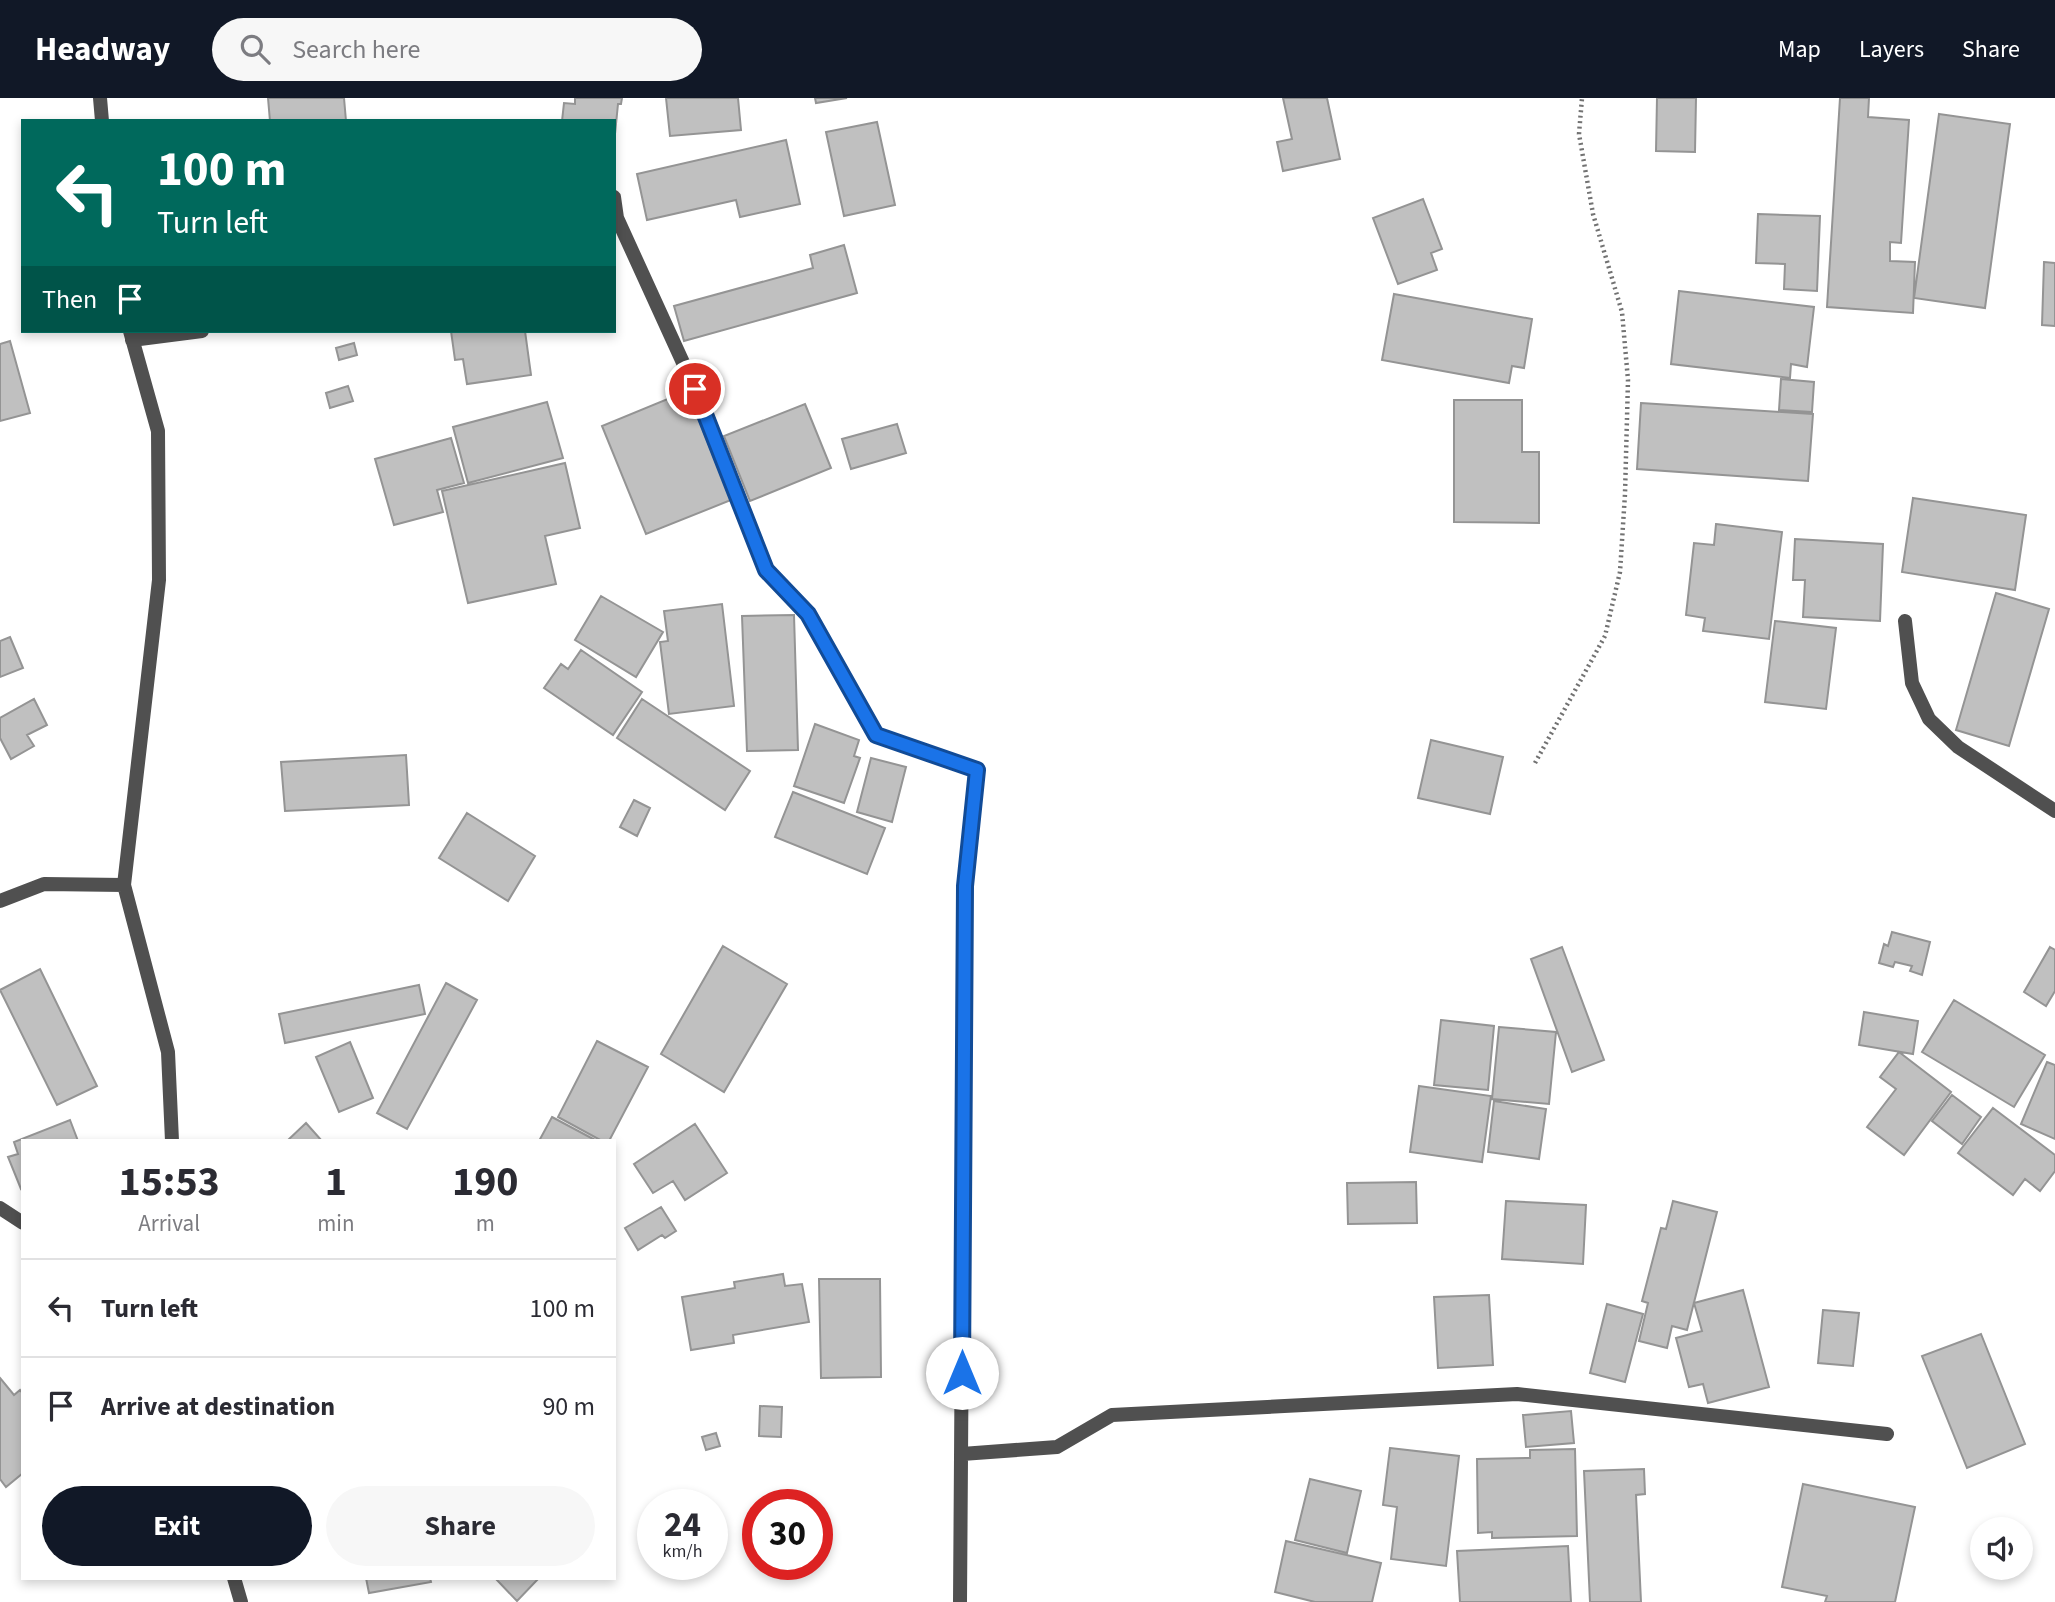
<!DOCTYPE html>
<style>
:root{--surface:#fff;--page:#f7f7f7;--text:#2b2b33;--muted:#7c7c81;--line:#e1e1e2;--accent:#111827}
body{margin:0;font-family:"Source Sans 3",sans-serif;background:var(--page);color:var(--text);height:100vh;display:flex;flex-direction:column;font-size:26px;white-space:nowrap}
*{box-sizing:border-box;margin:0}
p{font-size:23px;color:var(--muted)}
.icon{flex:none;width:38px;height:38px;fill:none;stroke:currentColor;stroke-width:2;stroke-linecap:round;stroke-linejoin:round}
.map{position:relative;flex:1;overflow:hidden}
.sheet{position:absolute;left:21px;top:1041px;width:595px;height:441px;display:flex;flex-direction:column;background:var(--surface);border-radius:0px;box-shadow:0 4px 10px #0003}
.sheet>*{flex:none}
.banner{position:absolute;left:21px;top:21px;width:595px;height:214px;border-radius:0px;box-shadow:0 4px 10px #0003;background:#00695c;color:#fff;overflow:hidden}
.fabs{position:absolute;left:1970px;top:1419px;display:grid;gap:14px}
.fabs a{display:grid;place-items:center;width:63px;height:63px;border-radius:50%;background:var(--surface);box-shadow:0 4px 10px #0003;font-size:35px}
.speed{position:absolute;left:637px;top:1391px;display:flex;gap:14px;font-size:35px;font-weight:700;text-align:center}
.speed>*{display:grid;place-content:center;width:91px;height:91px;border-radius:50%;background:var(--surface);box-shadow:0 4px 10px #0003;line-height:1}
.speed small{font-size:18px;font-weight:400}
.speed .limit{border:10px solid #d22;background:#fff;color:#111}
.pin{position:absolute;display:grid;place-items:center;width:60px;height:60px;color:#fff;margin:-30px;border:4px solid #fff;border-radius:50%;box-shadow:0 2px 7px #0007}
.me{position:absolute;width:77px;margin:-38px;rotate:0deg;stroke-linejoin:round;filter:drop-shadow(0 0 5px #0008)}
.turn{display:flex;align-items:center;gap:24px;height:147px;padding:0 21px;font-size:32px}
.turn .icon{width:91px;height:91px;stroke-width:2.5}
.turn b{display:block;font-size:49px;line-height:60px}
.then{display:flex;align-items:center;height:66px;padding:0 21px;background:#0003;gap:14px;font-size:26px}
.eta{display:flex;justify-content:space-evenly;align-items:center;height:119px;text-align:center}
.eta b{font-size:42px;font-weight:700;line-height:49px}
.primary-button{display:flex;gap:14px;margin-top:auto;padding:14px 21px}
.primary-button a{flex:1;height:80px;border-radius:42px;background:var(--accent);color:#fff;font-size:28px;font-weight:700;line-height:80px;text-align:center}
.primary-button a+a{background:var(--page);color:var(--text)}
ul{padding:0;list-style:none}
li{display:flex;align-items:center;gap:21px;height:98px;padding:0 21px;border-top:2px solid var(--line)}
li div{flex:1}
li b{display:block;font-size:26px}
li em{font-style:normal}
header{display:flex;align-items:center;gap:42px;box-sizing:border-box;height:98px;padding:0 35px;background:var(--accent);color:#fff}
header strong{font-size:33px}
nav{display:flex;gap:38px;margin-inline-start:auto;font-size:24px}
.search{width:490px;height:63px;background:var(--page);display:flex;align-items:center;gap:18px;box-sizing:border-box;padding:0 24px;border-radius:38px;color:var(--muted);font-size:26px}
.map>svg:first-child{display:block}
.building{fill:#c0c0c0;stroke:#949494;stroke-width:2}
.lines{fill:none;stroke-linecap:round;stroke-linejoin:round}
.path{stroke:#727272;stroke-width:4.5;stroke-dasharray:2 3.5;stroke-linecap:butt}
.street{stroke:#505050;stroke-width:14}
.route-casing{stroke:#114b97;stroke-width:18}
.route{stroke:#1a73e8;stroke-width:12}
</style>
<header>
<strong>Headway</strong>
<div class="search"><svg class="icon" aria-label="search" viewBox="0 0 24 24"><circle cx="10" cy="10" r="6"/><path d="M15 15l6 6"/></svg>Search here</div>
<nav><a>Map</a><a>Layers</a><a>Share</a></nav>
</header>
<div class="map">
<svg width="2055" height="1504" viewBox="0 0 2055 1504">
<rect width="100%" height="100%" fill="#fff"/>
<path class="building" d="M 268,0 L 344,0 L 346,23 L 270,23 Z
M 575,0 L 622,0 L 621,6 L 618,6 L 614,46 L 614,23 L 562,23 L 564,5 L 575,6 Z
M 666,0 L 738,0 L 741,32 L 670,38 Z
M 815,0 L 847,0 L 816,5 Z
M 1283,0 L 1327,0 L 1340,61 L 1283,73 L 1277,44 L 1292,41 Z
M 1657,0 L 1696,0 L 1695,54 L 1656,53 Z
M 1840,0 L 1869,0 L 1868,19 L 1909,22 L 1901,145 L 1890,144 L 1890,163 L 1915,164 L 1913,215 L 1827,209 Z
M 1939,16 L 2010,26 L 1985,210 L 1914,200 Z
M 877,24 L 895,107 L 844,118 L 826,34 Z
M 786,42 L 800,106 L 740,119 L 736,102 L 647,122 L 637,76 Z
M 1423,101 L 1442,151 L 1431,155 L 1437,172 L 1398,186 L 1373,120 Z
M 1758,116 L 1820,118 L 1817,193 L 1784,191 L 1785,166 L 1756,165 Z
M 844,147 L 857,195 L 684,243 L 674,208 L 813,170 L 810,157 Z
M 2044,164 L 2055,165 L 2055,228 L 2042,227 Z
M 1679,193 L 1814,209 L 1807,269 L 1791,266 L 1790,280 L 1671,266 Z
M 1394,196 L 1532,221 L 1524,270 L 1512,268 L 1509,285 L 1382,262 Z
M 451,233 L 525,233 L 531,277 L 467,286 L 463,261 L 455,262 Z
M 10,243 L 30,315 L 0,323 L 0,246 Z
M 354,245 L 357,257 L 339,262 L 336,250 Z
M 1781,281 L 1814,284 L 1812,314 L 1779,312 Z
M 348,288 L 353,303 L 330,310 L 326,295 Z
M 687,293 L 731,402 L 646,436 L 602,328 Z
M 1454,302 L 1522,302 L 1522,354 L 1539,354 L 1539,425 L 1454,424 Z
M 547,304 L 563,360 L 468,385 L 453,329 Z
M 1641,305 L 1813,316 L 1808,383 L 1637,371 Z
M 805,306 L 831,370 L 750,403 L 724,338 Z
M 897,326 L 906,355 L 851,371 L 842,341 Z
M 451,340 L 464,385 L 437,392 L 443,414 L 394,427 L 375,361 Z
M 565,365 L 580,430 L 545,438 L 556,486 L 468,505 L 442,393 Z
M 1913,400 L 2026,417 L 2015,492 L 1902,474 Z
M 1716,426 L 1782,434 L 1769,541 L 1703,533 L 1705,520 L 1686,517 L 1694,445 L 1714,447 Z
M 1795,441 L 1883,446 L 1880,523 L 1803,519 L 1805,482 L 1793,482 Z
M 1996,495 L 2049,511 L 2009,648 L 1956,632 Z
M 601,498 L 663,534 L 636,579 L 575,542 Z
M 722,506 L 734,608 L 669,616 L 660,544 L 668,543 L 664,513 Z
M 794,517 L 798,652 L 747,653 L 742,518 Z
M 1775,523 L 1836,530 L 1826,611 L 1765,604 Z
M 10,539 L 23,570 L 0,579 L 0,543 Z
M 581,552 L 642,594 L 613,637 L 544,590 L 561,566 L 568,571 Z
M 34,601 L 47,627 L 27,637 L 34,648 L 11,661 L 0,640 L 0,620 Z
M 642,601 L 750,673 L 725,712 L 617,640 Z
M 815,626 L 859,642 L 854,658 L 860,660 L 844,705 L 794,688 Z
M 1431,642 L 1503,659 L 1490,716 L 1418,700 Z
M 406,657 L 409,707 L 285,713 L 281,664 Z
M 871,660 L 906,669 L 892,724 L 857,714 Z
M 793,694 L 885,730 L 867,776 L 775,739 Z
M 634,702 L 650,710 L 637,738 L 620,729 Z
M 467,715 L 535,758 L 508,803 L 439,760 Z
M 1892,834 L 1930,844 L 1922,877 L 1910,873 L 1912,868 L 1895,864 L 1893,869 L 1879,865 L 1884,846 L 1888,848 Z
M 723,848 L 787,886 L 724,994 L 661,956 Z
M 1562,849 L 1604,962 L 1572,974 L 1531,861 Z
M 2050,849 L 2055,852 L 2055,893 L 2046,908 L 2024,894 Z
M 40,871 L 97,988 L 57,1007 L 0,892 Z
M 446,885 L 477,902 L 407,1031 L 377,1015 Z
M 419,887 L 425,916 L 285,945 L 279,916 Z
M 1954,902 L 2045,957 L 2014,1009 L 1922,954 Z
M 1864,914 L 1918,923 L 1913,956 L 1859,947 Z
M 1441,922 L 1494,928 L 1488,992 L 1434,987 Z
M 1499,929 L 1556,934 L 1549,1006 L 1492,1001 Z
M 597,943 L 648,969 L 609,1043 L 602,1043 L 558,1019 Z
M 350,944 L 373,1000 L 339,1014 L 316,959 Z
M 1899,954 L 1951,994 L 1904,1057 L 1867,1029 L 1896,991 L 1880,979 Z
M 2047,964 L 2055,967 L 2055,1041 L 2021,1026 Z
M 1419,988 L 1491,998 L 1482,1064 L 1410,1054 Z
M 1952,997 L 1981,1019 L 1962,1046 L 1932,1023 Z
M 1494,1003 L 1546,1011 L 1539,1061 L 1488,1054 Z
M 1993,1010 L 2055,1057 L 2055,1073 L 2040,1093 L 2025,1081 L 2013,1097 L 1958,1055 Z
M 552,1019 L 597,1043 L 539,1043 Z
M 70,1022 L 78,1043 L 23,1043 L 23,1090 L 21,1091 L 8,1059 L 18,1056 L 14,1044 Z
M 306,1025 L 322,1043 L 287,1043 Z
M 695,1026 L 727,1075 L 685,1102 L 673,1083 L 653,1095 L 634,1066 Z
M 1416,1084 L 1417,1125 L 1348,1126 L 1347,1085 Z
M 1506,1103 L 1586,1107 L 1583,1166 L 1502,1161 Z
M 1673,1103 L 1717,1114 L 1687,1232 L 1672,1228 L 1667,1250 L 1639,1243 L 1648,1205 L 1642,1203 L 1661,1130 L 1666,1131 Z
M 661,1109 L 676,1133 L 665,1140 L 662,1137 L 638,1152 L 625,1130 Z
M 783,1176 L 785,1188 L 802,1186 L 809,1224 L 733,1237 L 734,1245 L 691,1252 L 682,1199 L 735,1190 L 734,1184 Z
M 819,1181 L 880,1181 L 881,1279 L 821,1280 Z
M 1743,1192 L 1769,1289 L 1708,1305 L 1703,1286 L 1689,1289 L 1676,1240 L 1702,1233 L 1694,1205 Z
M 1489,1197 L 1493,1267 L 1438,1270 L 1434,1199 Z
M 1607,1206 L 1643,1216 L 1625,1284 L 1590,1275 Z
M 1823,1212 L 1859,1215 L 1853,1268 L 1818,1265 Z
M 1981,1236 L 2025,1346 L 1967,1370 L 1922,1258 Z
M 0,1280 L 14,1297 L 20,1292 L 23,1296 L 23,1375 L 6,1389 L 0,1381 Z
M 760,1308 L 782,1309 L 781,1339 L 759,1338 Z
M 1571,1313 L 1574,1345 L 1526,1349 L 1523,1317 Z
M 716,1335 L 720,1348 L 706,1352 L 702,1339 Z
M 1390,1350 L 1459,1358 L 1446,1468 L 1391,1461 L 1397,1409 L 1383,1407 Z
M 1575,1351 L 1577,1438 L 1492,1440 L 1492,1434 L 1478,1435 L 1477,1361 L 1530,1360 L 1530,1352 Z
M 1644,1371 L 1645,1396 L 1636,1397 L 1641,1504 L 1590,1504 L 1584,1373 Z
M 1310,1381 L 1361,1393 L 1347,1455 L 1295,1442 Z
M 1803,1386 L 1915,1409 L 1895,1504 L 1825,1504 L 1827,1498 L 1782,1489 Z
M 1286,1443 L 1381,1465 L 1372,1504 L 1315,1504 L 1275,1494 Z
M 1568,1448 L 1571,1504 L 1460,1504 L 1457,1453 Z
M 366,1480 L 430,1480 L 431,1484 L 369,1495 Z
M 495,1480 L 539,1480 L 517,1503 Z"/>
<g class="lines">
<path class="path" d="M 1535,665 L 1605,538 L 1620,474 L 1625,396 L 1628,282 L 1622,214 L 1593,116 L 1579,36 L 1582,0"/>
<path class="street" d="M 100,0 L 102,23
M 614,99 L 617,120 L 706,315 L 766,472 L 808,516 L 875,637 L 977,672 L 965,788 L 960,1504
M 132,242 L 202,233
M 1905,523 L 1912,585 L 1929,621 L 1958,649 L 2055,713
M 124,787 L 168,954 L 172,1043
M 0,803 L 44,786 L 124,787 L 159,482 L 158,333 L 130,233
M 0,1110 L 23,1125
M 962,1356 L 1057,1349 L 1112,1317 L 1517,1296 L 1887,1336
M 234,1480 L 241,1504"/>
</g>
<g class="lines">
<defs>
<path id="route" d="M 695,291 L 766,472 L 808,516 L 876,637 L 977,672 L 965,788 L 962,1275"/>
</defs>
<use href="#route" class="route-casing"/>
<use href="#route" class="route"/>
</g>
</svg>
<div class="fabs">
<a><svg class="icon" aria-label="sound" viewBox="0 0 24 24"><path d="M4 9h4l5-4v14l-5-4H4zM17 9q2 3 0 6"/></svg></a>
</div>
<div class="speed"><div>24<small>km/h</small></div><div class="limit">30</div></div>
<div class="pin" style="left:695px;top:291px;background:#d93025"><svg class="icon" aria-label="arrive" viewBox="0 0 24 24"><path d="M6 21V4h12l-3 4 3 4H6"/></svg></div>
<svg class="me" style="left:962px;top:1275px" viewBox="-20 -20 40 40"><circle r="19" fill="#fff"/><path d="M0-13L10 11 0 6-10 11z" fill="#1a73e8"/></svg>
<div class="banner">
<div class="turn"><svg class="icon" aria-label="left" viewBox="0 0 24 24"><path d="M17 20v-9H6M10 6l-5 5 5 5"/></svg><div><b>100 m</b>Turn left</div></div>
<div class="then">Then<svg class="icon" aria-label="arrive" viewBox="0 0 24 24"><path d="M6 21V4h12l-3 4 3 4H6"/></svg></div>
</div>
<section class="sheet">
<div class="eta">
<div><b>15:53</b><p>Arrival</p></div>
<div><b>1</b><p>min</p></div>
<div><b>190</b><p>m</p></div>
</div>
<ul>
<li><svg class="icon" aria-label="left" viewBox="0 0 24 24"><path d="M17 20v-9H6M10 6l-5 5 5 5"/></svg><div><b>Turn left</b></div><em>100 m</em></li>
<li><svg class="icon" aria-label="arrive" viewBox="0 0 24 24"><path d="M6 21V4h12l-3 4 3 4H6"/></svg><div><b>Arrive at destination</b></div><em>90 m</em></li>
</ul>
<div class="primary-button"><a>Exit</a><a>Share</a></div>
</section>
</div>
